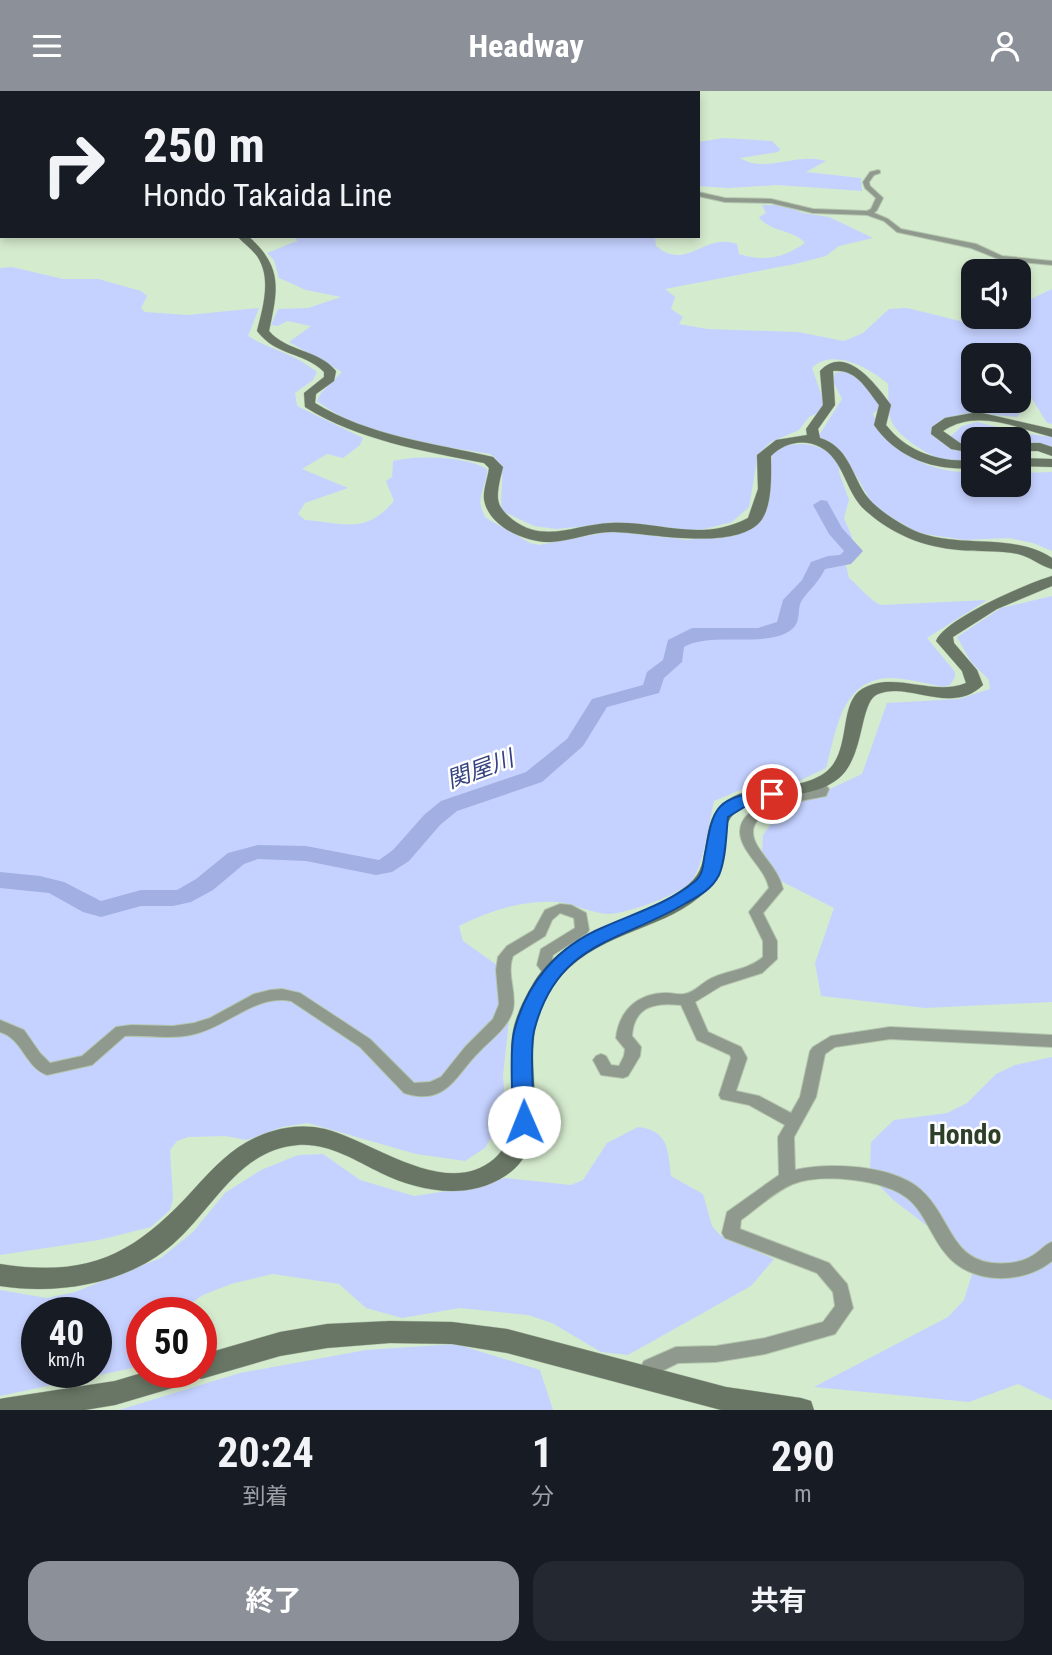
<!DOCTYPE html>
<html lang="ja">
<meta charset="utf-8">
<style>
:root{--surface:#171b24;--page:#242831;--text:#f1f3f6;--muted:#9ea1a6;--accent:#8c9099}
body{margin:0;font-family:"Roboto Condensed","Noto Sans JP",sans-serif;background:var(--page);color:var(--text);height:100vh;display:flex;flex-direction:column;font-size:26px;white-space:nowrap}
*{box-sizing:border-box;margin:0}
p{font-size:23px;color:var(--muted)}
.icon{flex:none;width:38px;height:38px;fill:none;stroke:currentColor;stroke-width:2;stroke-linecap:round;stroke-linejoin:round}
.map{position:relative;height:1319px;overflow:hidden}
.panel{display:flex;flex-direction:column;background:var(--surface);flex:1}
.panel>*{flex:none}
.top-card{position:absolute;left:0px;top:0px;width:700px;height:147px;box-shadow:0 4px 10px #0003;background:#171b24;color:var(--text);overflow:hidden}
.tools{position:absolute;left:961px;top:168px;display:grid;gap:14px}
.tools a{display:grid;place-items:center;width:70px;height:70px;border-radius:14px;background:var(--surface);box-shadow:0 4px 10px #0003;font-size:35px}
.speed{position:absolute;left:21px;top:1206px;display:flex;gap:14px;font-size:35px;font-weight:700;text-align:center}
.speed>*{display:grid;place-content:center;width:91px;height:91px;border-radius:50%;background:var(--surface);box-shadow:0 4px 10px #0003;line-height:1}
.speed small{font-size:18px;font-weight:400}
.speed .limit{border:10px solid #d22;background:#fff;color:#111}
.pin{position:absolute;display:grid;place-items:center;width:60px;height:60px;color:#fff;margin:-30px;border:4px solid #fff;border-radius:50%;box-shadow:0 2px 7px #0007}
.me{position:absolute;width:77px;margin:-38px;rotate:359deg;stroke-linejoin:round;filter:drop-shadow(0 0 5px #0008)}
.turn{display:flex;align-items:center;gap:24px;height:147px;padding:0 28px;font-size:32px}
.turn .icon{width:91px;height:91px;stroke-width:2.5}
.turn b{display:block;font-size:49px;line-height:60px}
.eta{display:flex;justify-content:space-evenly;align-items:center;height:119px;text-align:center}
.eta b{font-size:42px;font-weight:700;line-height:49px}
.button{display:flex;gap:14px;margin-top:auto;padding:14px 28px}
.button a{flex:1;height:80px;border-radius:21px;background:var(--accent);color:#fff;font-size:28px;font-weight:700;line-height:80px;text-align:center}
.button a+a{background:var(--page);color:var(--text)}
header{display:flex;justify-content:space-between;align-items:center;height:91px;padding:0 28px;background:var(--accent);color:#fff;font-size:32px;font-weight:700}
.map>svg:first-child{display:block}
.green{fill:#c5d2ff;fill-rule:evenodd}
.lines{fill:none;stroke-linecap:round;stroke-linejoin:round}
.river{fill:#a1afe2;fill-rule:evenodd}
.street-casing{stroke:#b3c6ad;stroke-width:2}
.secondary-casing{stroke:#b3c6ad;stroke-width:1}
.street{fill:#90998d;fill-rule:evenodd}
.secondary{fill:#697665;fill-rule:evenodd}
.route{fill:#1a73e8;stroke:#114b97;stroke-width:2}
.labels{text-anchor:middle;stroke-width:5;stroke-linejoin:round;paint-order:stroke}
.water-label{font-size:23px;font-style:italic;fill:#35417f;stroke:#fff}
.near-neighbourhood-label{font-size:28px;font-weight:bold;fill:#2e3f29;stroke:#fff}
</style>
<header><svg class="icon" aria-label="menu" viewBox="0 0 24 24"><path d="M4 6h16M4 12h16M4 18h16"/></svg>Headway<svg class="icon" aria-label="person" viewBox="0 0 24 24"><circle cx="12" cy="8" r="4"/><path d="M4 21q1-7 8-7t8 7"/></svg></header>
<div class="map">
<svg width="1052" height="1319" viewBox="0 0 1052 1319">
<rect width="100%" height="100%" fill="#d5ebce"/>
<path class="green" d="M 724,47 L 772,50 L 780,58 L 778,61 L 740,67 C 766,83 796,61 826,70 L 806,81 L 861,87 L 862,100 L 777,94 L 729,97 L 698,95 L 698,51 Z
M 762,114 L 782,114 L 803,122 L 829,126 L 873,147 L 839,155 L 826,165 L 795,173 L 665,198 L 675,206 L 671,218 L 683,226 L 679,233 L 707,238 L 798,241 L 844,250 L 863,242 L 889,218 L 907,217 L 964,231 L 1015,234 L 1021,233 L 1011,226 L 1018,226 L 1019,214 L 1052,198 L 1052,333 L 1047,332 L 1019,287 L 1018,264 L 1004,264 L 999,257 C 985,258 970,255 963,269 L 973,275 L 973,310 L 1018,310 L 1023,318 L 1017,326 L 985,323 L 947,328 L 939,347 L 973,358 L 973,371 C 966,371 958,372 951,371 C 933,368 894,345 890,326 C 888,316 889,304 888,293 C 871,278 832,256 812,277 L 825,314 L 818,322 L 809,326 L 799,339 L 771,351 L 758,363 L 749,416 L 732,431 L 697,440 L 621,432 L 556,438 L 534,435 L 502,420 C 498,399 511,376 490,363 C 432,353 366,347 317,310 L 321,302 L 342,281 L 289,251 L 311,235 L 287,230 L 278,235 L 271,234 L 278,218 L 308,217 L 341,206 L 306,199 L 279,187 L 274,169 L 267,162 L 297,150 L 295,145 L 655,145 L 656,155 C 687,181 704,141 737,153 L 739,163 C 764,171 784,167 805,152 C 793,138 770,142 759,126 L 766,122 Z
M 12,176 L 63,188 L 98,188 L 141,200 L 147,205 L 141,217 L 145,221 L 188,224 L 259,217 L 248,245 C 273,260 294,262 317,281 L 313,289 L 295,302 L 297,315 L 363,347 L 360,354 L 343,367 L 327,363 L 302,378 L 348,397 L 305,412 L 298,423 L 305,429 C 345,432 365,444 394,410 L 386,390 L 392,386 L 393,370 C 416,364 466,365 487,378 C 487,398 473,407 486,427 L 530,452 L 539,454 L 613,440 L 688,449 L 704,447 L 763,425 L 773,360 C 795,348 822,351 840,371 L 839,381 L 849,409 L 844,427 L 852,446 L 850,467 L 846,474 L 849,487 C 860,495 868,509 881,514 L 987,509 L 927,547 L 955,581 L 955,586 L 950,594 L 944,596 C 927,593 907,587 889,587 C 841,589 837,639 826,677 L 799,690 L 772,696 L 745,697 L 714,710 C 710,728 702,781 690,792 C 676,805 628,822 609,823 C 592,823 574,812 557,811 C 521,809 490,820 459,835 L 463,850 L 501,877 L 512,901 L 503,985 L 506,1022 L 485,1057 L 465,1070 L 416,1063 L 308,1032 L 282,1036 L 247,1049 L 225,1045 L 188,1046 L 177,1050 L 170,1059 L 173,1108 L 170,1119 L 151,1136 L 99,1149 L 0,1164 L 0,177 Z
M 846,280 L 858,283 L 880,310 L 878,318 L 873,323 C 888,364 932,381 973,382 L 973,394 L 1018,394 L 1019,382 L 1052,381 L 1052,460 L 1033,452 L 1009,447 L 965,449 L 918,442 L 874,416 L 845,365 L 818,346 L 842,308 L 833,290 L 835,282 Z
M 977,331 L 1022,342 L 1052,346 L 1052,356 L 1019,351 L 1018,348 L 973,348 L 973,354 L 955,351 L 951,345 L 962,335 Z
M 1052,505 L 1052,911 L 925,917 L 821,905 L 815,872 L 834,817 L 761,780 L 763,744 L 787,710 L 817,704 L 862,683 L 887,612 L 959,608 L 990,598 L 989,589 L 971,571 L 957,546 L 1001,517 Z
M 1052,966 L 1052,1309 L 1018,1293 L 969,1311 L 814,1296 L 948,1226 L 964,1209 L 974,1177 L 947,1150 L 892,1108 L 875,1090 L 870,1080 L 871,1051 L 894,1029 L 947,1022 L 967,1012 L 996,983 L 1015,974 Z
M 638,1036 C 669,1039 668,1060 671,1085 L 703,1103 L 712,1135 L 720,1144 L 774,1168 L 751,1195 L 628,1264 L 601,1261 L 552,1232 L 528,1224 L 460,1217 L 402,1227 L 366,1217 L 339,1193 L 273,1183 L 231,1193 L 203,1204 L 179,1221 L 142,1222 L 142,1275 L 0,1305 L 0,1199 L 47,1207 L 75,1201 L 161,1167 L 193,1141 L 225,1102 L 261,1079 L 298,1064 L 323,1063 L 360,1089 L 414,1105 L 467,1097 L 505,1087 L 571,1094 L 583,1089 L 607,1052 ZM 37,1222 L 96,1222 L 96,1281 L 37,1281 Z
M 456,1253 L 540,1279 L 553,1319 L 119,1319 L 240,1282 L 366,1259 Z"/>
<g class="lines">
<path class="river" d="M 355,0 L 365,0 L 355,2 Z
M 821,409 L 827,410 L 842,437 L 863,460 L 851,473 L 825,478 C 819,491 810,498 802,509 C 797,516 801,527 795,535 C 775,560 711,539 684,556 L 682,571 L 664,587 L 659,602 L 607,616 L 583,655 L 542,691 L 457,720 L 440,734 L 409,770 L 392,781 L 376,784 L 306,770 L 258,768 L 244,773 L 213,799 L 191,811 L 173,815 L 141,815 L 101,826 L 83,821 L 49,802 L 0,797 L 0,781 L 40,785 L 64,791 L 101,810 L 141,799 L 177,799 L 196,788 L 228,762 L 258,754 L 306,755 L 379,769 L 393,759 L 424,724 L 441,710 L 526,681 L 567,648 L 592,608 L 643,594 L 647,581 L 663,569 L 668,549 L 692,537 L 758,537 L 777,531 L 783,509 L 802,489 L 811,471 L 828,465 L 840,464 L 844,460 L 829,443 L 813,414 Z"/>
<defs>
<path id="street" d="M 71,0 L 77,0 L 70,2 Z
M 303,0 L 357,0 L 360,2 L 307,2 Z
M 379,0 L 387,0 L 376,2 Z
M 491,0 L 497,0 L 498,2 L 492,2 Z
M 2,44 L 2,48 L 0,49 L 0,45 Z
M 878,79 L 880,80 L 880,82 L 874,84 L 869,91 L 870,95 L 883,107 L 877,119 L 874,122 L 888,128 L 901,138 L 976,153 L 1002,165 L 1052,170 L 1052,174 L 1001,169 L 971,157 L 897,141 L 884,130 L 867,124 L 813,122 L 771,112 L 725,111 L 698,105 L 698,101 L 725,107 L 771,108 L 813,118 L 867,120 L 871,118 L 876,107 L 865,97 L 863,91 L 870,81 Z
M 0,109 L 2,109 L 0,114 Z
M 0,122 L 2,122 L 2,126 L 0,126 Z
M 819,690 L 823,691 L 829,698 L 826,705 C 804,710 734,717 758,756 C 767,770 779,781 783,798 L 763,822 L 777,850 L 777,868 L 762,882 L 721,895 L 695,911 L 708,941 L 741,956 L 747,967 L 736,1000 L 759,1005 L 791,1022 L 800,1006 L 810,960 L 813,956 L 831,945 L 890,936 L 1052,944 L 1052,956 L 890,948 L 835,956 L 825,963 L 816,1006 L 794,1046 L 795,1079 C 830,1071 892,1074 920,1098 C 954,1128 950,1178 1010,1172 C 1020,1171 1031,1167 1039,1160 C 1044,1156 1046,1153 1052,1151 L 1052,1170 C 1023,1194 971,1194 946,1163 C 931,1146 925,1121 907,1107 C 883,1088 821,1082 793,1093 C 774,1101 758,1117 741,1129 L 740,1138 L 829,1172 L 847,1193 L 853,1217 L 835,1243 L 765,1263 L 716,1271 L 678,1272 L 658,1282 L 651,1293 L 644,1295 L 637,1293 L 635,1287 L 644,1270 L 676,1256 L 716,1255 L 765,1247 L 823,1231 L 835,1215 L 833,1201 L 817,1182 L 725,1147 L 722,1142 L 727,1121 L 779,1084 L 778,1046 L 785,1034 L 749,1014 L 721,1008 L 719,1004 L 731,967 L 730,964 L 697,949 L 681,914 C 655,911 634,915 632,945 L 641,956 L 640,965 L 628,985 L 623,987 L 601,984 L 593,969 L 596,965 L 601,963 L 606,965 L 611,974 L 619,975 L 624,965 L 625,958 L 616,947 C 619,919 639,901 668,902 C 673,902 679,904 684,903 C 693,902 701,893 708,889 C 726,879 747,880 763,866 L 763,850 L 749,821 L 769,797 C 765,780 752,770 744,755 C 723,715 790,704 816,699 L 813,694 Z
M 560,813 L 571,814 L 586,822 L 589,839 L 587,842 L 553,864 L 551,873 L 558,882 L 556,886 L 546,886 L 537,874 L 541,858 L 575,837 L 574,827 L 560,822 L 552,829 L 545,845 L 513,865 C 506,883 517,901 513,919 C 508,937 491,948 479,961 C 456,983 447,1016 404,1002 L 360,956 L 291,910 C 256,903 228,935 195,943 C 172,949 148,944 125,945 L 92,974 L 47,984 C 25,976 23,948 0,941 L 0,929 L 24,939 L 40,962 L 50,972 L 82,965 L 116,936 L 131,934 L 173,935 L 194,932 L 210,927 L 254,903 L 270,899 L 282,898 L 300,902 L 370,948 L 414,992 L 430,991 L 441,986 L 465,956 L 493,928 L 499,913 L 496,879 L 498,866 L 507,855 L 534,839 L 545,819 Z"/>
<path id="secondary" d="M 236,0 L 244,0 L 235,2 Z
M 237,145 L 248,145 C 283,176 278,198 269,240 C 287,261 318,258 336,280 L 334,290 L 316,303 L 315,312 C 369,345 433,352 493,366 L 503,376 C 501,385 497,398 498,408 C 499,417 506,423 513,429 C 545,453 576,433 611,432 C 660,430 700,452 748,427 L 758,398 L 757,364 L 776,349 L 807,344 L 806,338 L 823,314 L 820,280 C 846,252 877,295 891,314 L 886,334 C 907,361 940,372 973,369 L 973,377 C 934,380 897,367 874,334 L 879,314 C 866,298 857,278 833,280 L 835,314 L 818,338 L 820,347 C 848,356 851,381 865,403 C 875,417 893,428 907,436 C 952,461 1009,439 1052,467 L 1052,478 C 1040,475 1031,466 1018,463 C 999,459 978,461 959,459 C 924,456 893,444 866,420 C 845,402 845,369 820,356 C 803,347 784,352 771,365 C 771,383 773,417 759,432 C 731,460 649,442 614,441 C 593,440 572,450 551,451 C 527,452 488,436 484,408 C 483,399 488,386 489,377 L 484,372 C 423,360 358,349 305,316 L 304,302 L 324,286 L 324,281 C 303,260 277,266 257,240 C 263,216 272,187 257,165 C 251,157 243,152 237,145 Z
M 978,321 L 1052,338 L 1052,346 C 1016,337 978,317 943,340 L 960,352 L 973,354 L 973,362 L 951,358 L 931,343 L 932,336 L 945,327 Z
M 1018,352 L 1040,352 L 1052,356 L 1052,365 L 1038,360 L 1018,360 Z
M 1018,367 L 1052,368 L 1052,376 L 1018,375 Z
M 1052,485 L 1052,495 L 997,518 L 953,546 L 954,552 L 977,579 L 983,594 C 951,625 909,590 878,603 C 858,611 866,670 835,690 C 807,710 761,701 738,719 C 714,737 729,776 707,799 C 668,839 604,838 562,884 C 547,901 536,923 534,945 C 528,991 552,1055 505,1085 C 467,1110 418,1100 381,1082 C 354,1069 329,1052 298,1054 C 239,1058 213,1118 173,1153 C 127,1193 59,1204 0,1195 L 0,1173 C 90,1187 135,1163 194,1098 C 217,1073 238,1050 273,1040 C 289,1035 308,1034 325,1038 C 373,1050 446,1109 494,1068 C 527,1039 507,984 512,947 C 514,927 524,908 534,891 C 571,833 640,833 689,793 C 715,772 697,732 725,711 C 753,689 797,703 826,681 C 852,660 838,613 862,598 C 894,579 933,606 966,592 L 962,580 L 936,550 C 944,528 1028,492 1052,485 Z
M 390,1230 L 452,1231 L 507,1238 L 726,1296 L 801,1307 L 811,1310 L 814,1319 L 721,1319 L 507,1262 L 452,1253 L 390,1252 L 327,1257 L 280,1265 L 201,1288 L 197,1286 L 186,1293 L 115,1314 L 85,1319 L 0,1319 L 0,1308 L 5,1307 L 115,1290 L 145,1281 L 201,1281 L 201,1264 L 280,1241 L 327,1233 Z"/>
</defs>
<use href="#street" class="street-casing"/>
<use href="#secondary" class="secondary-casing"/>
<use href="#street" class="street"/>
<use href="#secondary" class="secondary"/>
</g>
<path class="route" d="M 772,698 L 778,699 L 780,703 L 778,707 L 751,712 L 728,726 C 726,744 726,768 719,784 C 712,798 699,805 686,812 C 619,852 557,850 534,940 C 529,962 534,1007 534,1031 L 531,1037 L 524,1039 L 516,1037 L 513,1031 C 513,1006 509,963 514,941 C 526,892 558,855 604,836 C 633,823 669,812 694,791 C 702,785 703,777 704,768 C 714,712 714,708 772,698 Z"/>
<g class="labels">
<g class="water-label">
<text transform="translate(480 678) rotate(-20)" y="8">関屋川</text>
</g>
<g class="near-neighbourhood-label">
<text x="965" y="1053">Hondo</text>
</g>
</g>
</svg>
<div class="tools">
<a><svg class="icon" aria-label="sound" viewBox="0 0 24 24"><path d="M4 9h4l5-4v14l-5-4H4zM17 9q2 3 0 6"/></svg></a>
<a><svg class="icon" aria-label="search" viewBox="0 0 24 24"><circle cx="10" cy="10" r="6"/><path d="M15 15l6 6"/></svg></a>
<a><svg class="icon" aria-label="layers" viewBox="0 0 24 24"><path d="M12 4l9 5-9 5-9-5zM3 14l9 5 9-5"/></svg></a>
</div>
<div class="speed"><div>40<small>km/h</small></div><div class="limit">50</div></div>
<div class="pin" style="left:772px;top:703px;background:#d93025"><svg class="icon" aria-label="arrive" viewBox="0 0 24 24"><path d="M6 21V4h12l-3 4 3 4H6"/></svg></div>
<svg class="me" style="left:524px;top:1031px" viewBox="-20 -20 40 40"><circle r="19" fill="#fff"/><path d="M0-13L10 11 0 6-10 11z" fill="#1a73e8"/></svg>
<div class="top-card">
<div class="turn"><svg class="icon" aria-label="right" viewBox="0 0 24 24"><path d="M7 20v-9h11M14 6l5 5-5 5"/></svg><div><b>250 m</b>Hondo Takaida Line</div></div>
</div>
</div>
<section class="panel">
<div class="eta">
<div><b>20:24</b><p>到着</p></div>
<div><b>1</b><p>分</p></div>
<div><b>290</b><p>m</p></div>
</div>
<div class="button"><a>終了</a><a>共有</a></div>
</section>
